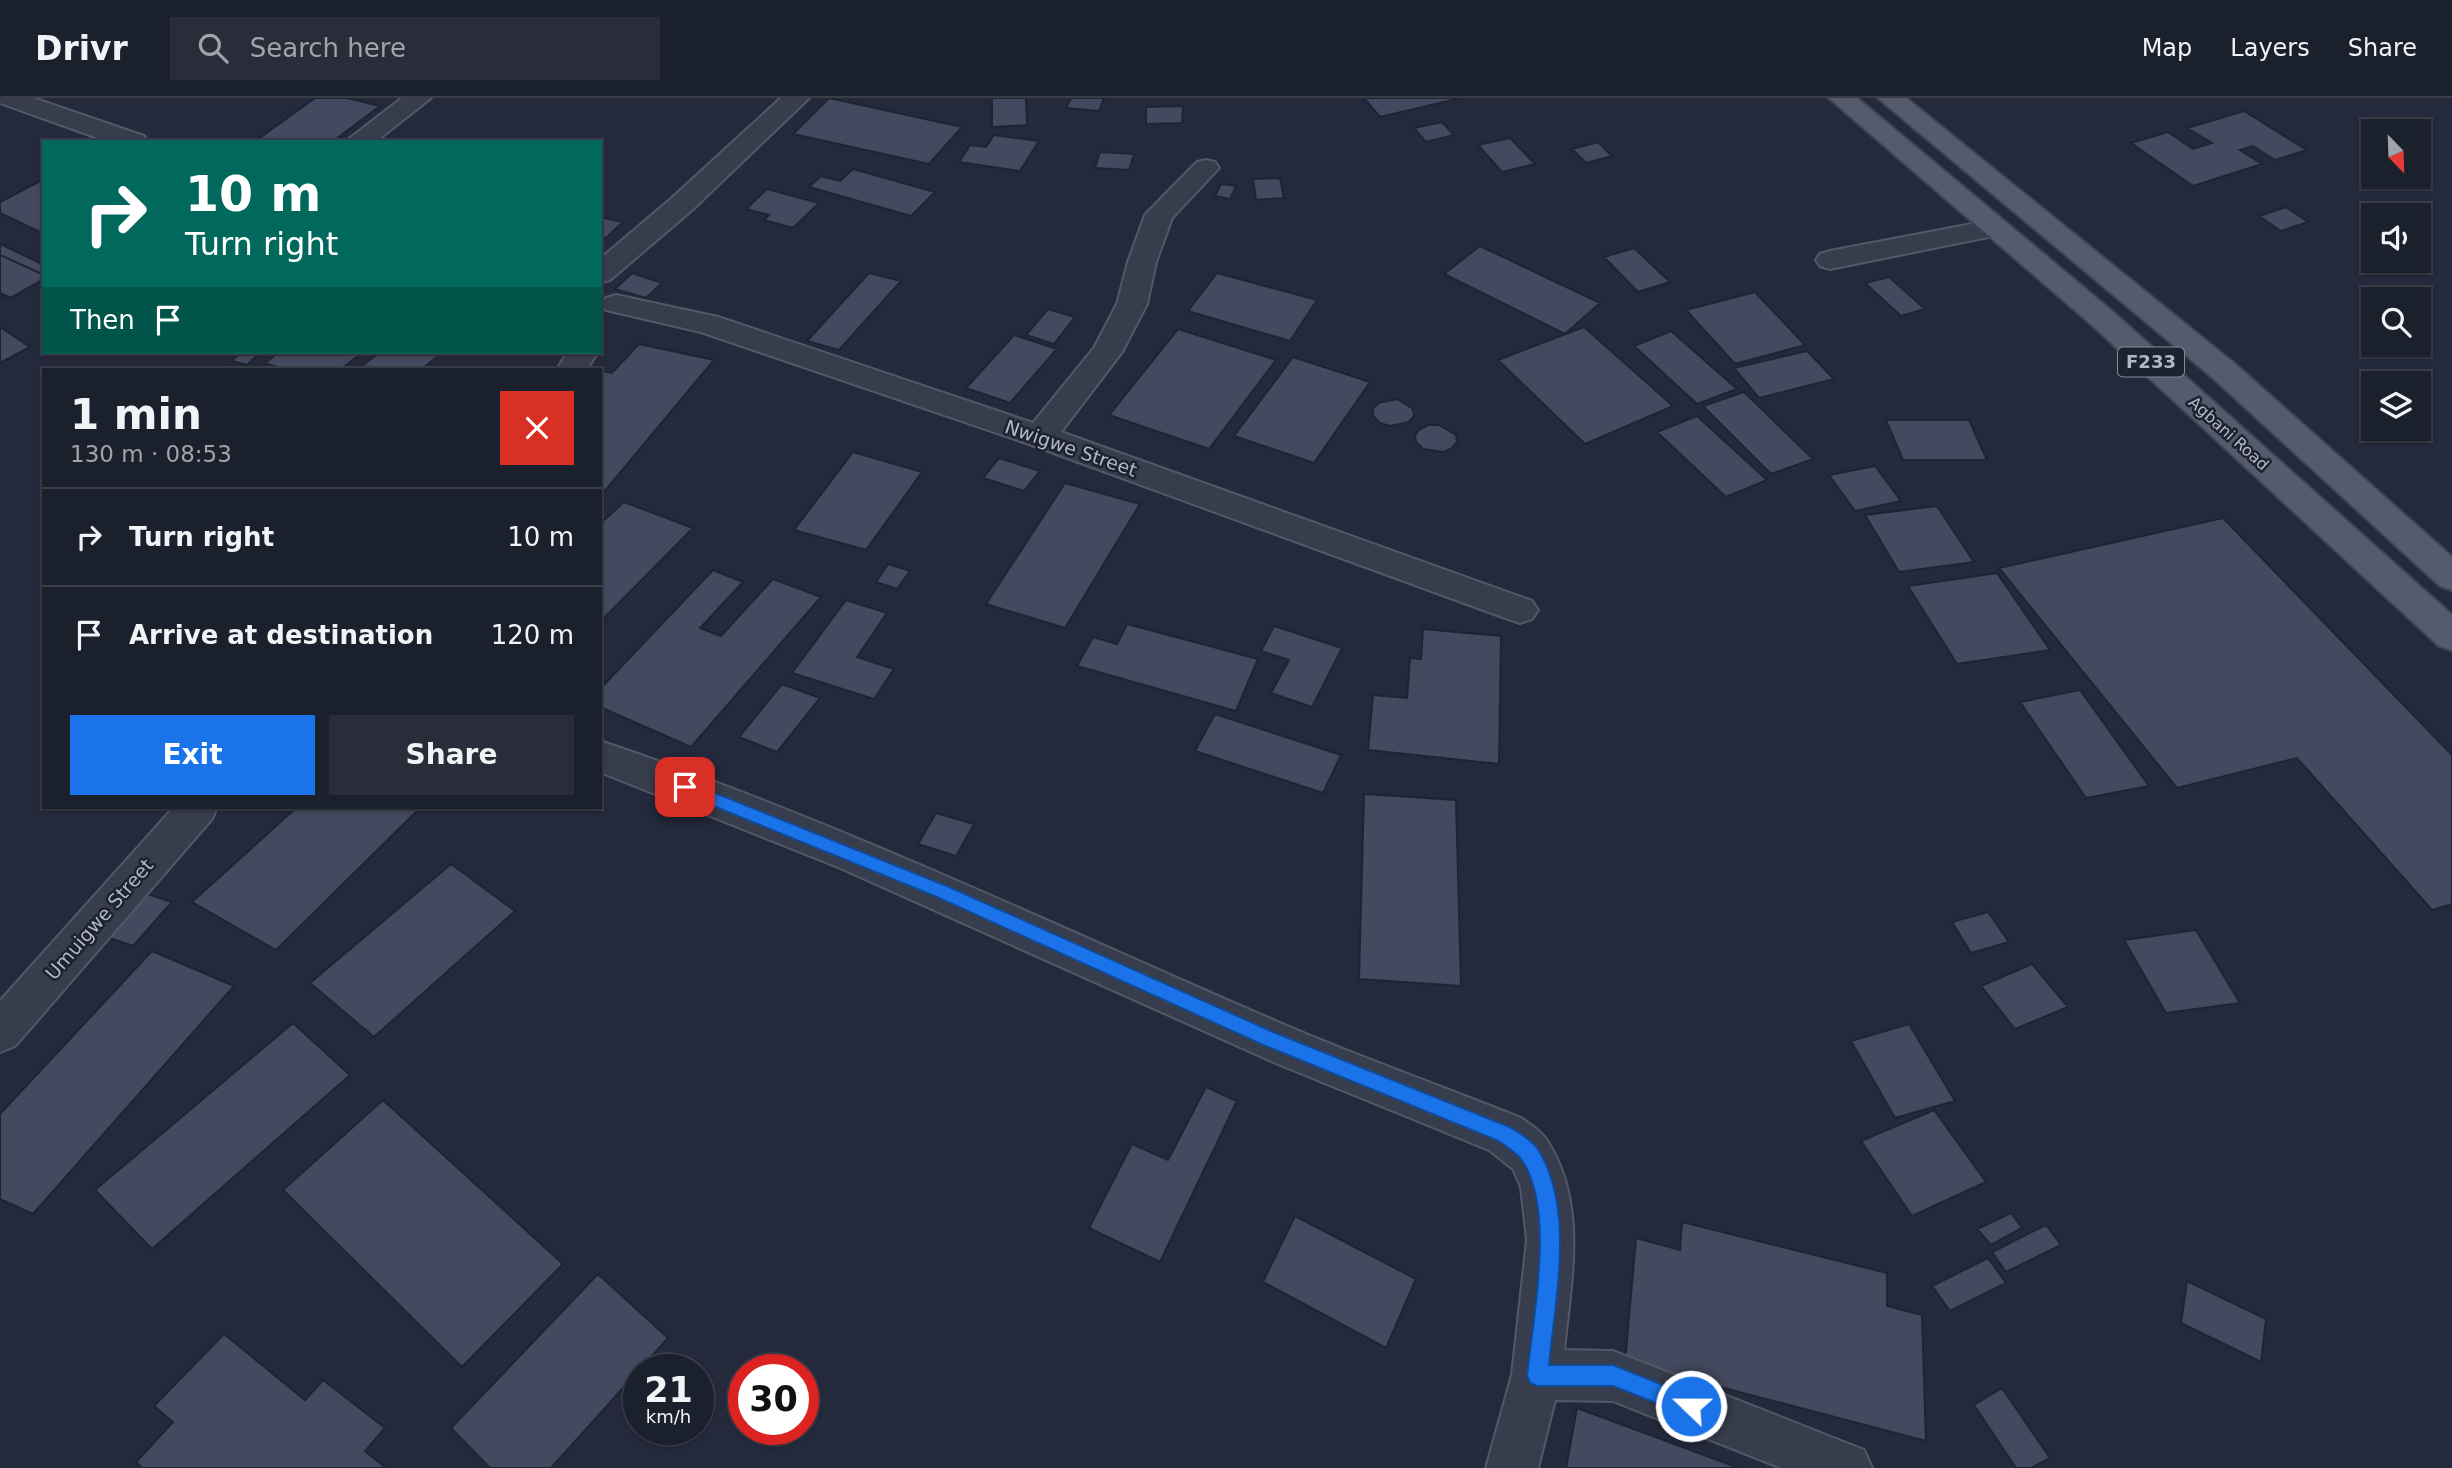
<!DOCTYPE html>
<meta charset="utf-8">
<style>
:root{--surface:#1b202d;--page:#282d39;--text:#f1f3f6;--muted:#a0a3aa;--line:#393e49;--accent:#1a73e8}
body{margin:0;font-family:"DejaVu Sans",sans-serif;background:var(--page);color:var(--text);height:100vh;display:flex;flex-direction:column;font-size:26px;white-space:nowrap}
*{box-sizing:border-box;margin:0}
p{font-size:23px;color:var(--muted)}
.icon{flex:none;width:38px;height:38px;fill:none;stroke:currentColor;stroke-width:2;stroke-linecap:round;stroke-linejoin:round}
.map{position:relative;flex:1;overflow:hidden}
.panel{position:absolute;left:42px;top:270px;width:560px;height:441px;display:flex;flex-direction:column;background:var(--surface);border-radius:0px;box-shadow:0 2px 5px #0004,0 0 0 2px var(--line)}
.panel>*{flex:none}
.hud{position:absolute;left:42px;top:42px;width:560px;height:214px;border-radius:0px;box-shadow:0 2px 5px #0004,0 0 0 2px var(--line);background:#00695c;color:#fff;overflow:hidden}
.needle{width:46px;rotate:157deg}
.buttons{position:absolute;left:2361px;top:21px;display:grid;gap:14px}
.buttons a{display:grid;place-items:center;width:70px;height:70px;border-radius:0px;background:var(--surface);box-shadow:0 2px 5px #0004,0 0 0 2px var(--line);font-size:35px}
.speed{position:absolute;left:623px;top:1256px;display:flex;gap:14px;font-size:35px;font-weight:700;text-align:center}
.speed>*{display:grid;place-content:center;width:91px;height:91px;border-radius:50%;background:var(--surface);box-shadow:0 2px 5px #0004,0 0 0 2px var(--line);line-height:1}
.speed small{font-size:18px;font-weight:400}
.speed .limit{border:10px solid #d22;background:#fff;color:#111}
.pin{position:absolute;display:grid;place-items:center;width:60px;height:60px;color:#fff;margin:-30px;border-radius:14px;box-shadow:0 4px 10px #0006}
.me{position:absolute;width:77px;margin:-38px;rotate:292deg;stroke-linejoin:round;filter:drop-shadow(0 0 5px #0008)}
.turn{display:flex;align-items:center;gap:24px;height:147px;padding:0 28px;font-size:32px}
.turn .icon{width:91px;height:91px;stroke-width:2.5}
.turn b{display:block;font-size:49px;line-height:60px}
.then{display:flex;align-items:center;height:66px;padding:0 28px;background:#0003;gap:14px;font-size:26px}
.round{display:grid;place-items:center;flex:none;width:74px;height:74px;border-radius:0px;background:var(--page)}
.summary{display:flex;align-items:center;justify-content:space-between;height:119px;padding:0 28px}
h1{font-size:42px;font-weight:600;line-height:52px}
.primary-button{display:flex;gap:14px;margin-top:auto;padding:14px 28px}
.primary-button a{flex:1;height:80px;border-radius:0px;background:var(--accent);color:#fff;font-size:28px;font-weight:600;line-height:80px;text-align:center}
.primary-button a+a{background:var(--page);color:var(--text)}
ul{padding:0;list-style:none}
li{display:flex;align-items:center;gap:21px;height:98px;padding:0 28px;border-top:2px solid var(--line)}
li div{flex:1}
li b{display:block;font-size:26px}
li em{font-style:normal}
header{display:flex;align-items:center;gap:42px;box-sizing:border-box;height:98px;padding:0 35px;background:var(--surface);border-bottom:2px solid var(--line)}
header strong{font-size:33px}
nav{display:flex;gap:38px;margin-inline-start:auto;font-size:24px}
.search{width:490px;height:63px;background:var(--page);display:flex;align-items:center;gap:18px;box-sizing:border-box;padding:0 24px;border-radius:0px;color:var(--muted);font-size:26px}
.map>svg:first-child{display:block}
.building{fill:#43495e;stroke:#1f2433;stroke-width:2}
.lines{fill:none;stroke-linecap:round;stroke-linejoin:round}
.street-casing{stroke:#535867;stroke-width:4}
.primary-casing{stroke:#414655;stroke-width:4}
.street{fill:#373d4c;fill-rule:evenodd}
.primary{fill:#555b6c;fill-rule:evenodd}
.route{fill:#1a73e8;stroke:#114b97;stroke-width:2}
.labels{text-anchor:middle;stroke-width:5;stroke-linejoin:round;paint-order:stroke}
.far-street-label{font-size:16px;fill:#b3b8c7;stroke:#1d2231}
.shield{fill:#1d2231;stroke:#868b9a;stroke-width:2}
.shield-label{font-size:18px;font-weight:bold;fill:#b3b8c7}
.street-label{font-size:19px;fill:#b3b8c7;stroke:#1d2231}
</style>
<header>
<strong>Drivr</strong>
<div class="search"><svg class="icon" aria-label="search" viewBox="0 0 24 24"><circle cx="10" cy="10" r="6"/><path d="M15 15l6 6"/></svg>Search here</div>
<nav><a>Map</a><a>Layers</a><a>Share</a></nav>
</header>
<div class="map">
<svg width="2452" height="1370" viewBox="0 0 2452 1370">
<rect width="100%" height="100%" fill="#242a3c"/>
<path class="building" d="M 315,0 L 347,0 L 380,8 L 332,44 L 254,44 Z
M 829,0 L 962,29 L 929,66 L 793,36 Z
M 992,0 L 1026,0 L 1027,27 L 992,29 Z
M 1071,0 L 1104,0 L 1099,13 L 1066,10 Z
M 1364,0 L 1461,0 L 1380,19 Z
M 1183,8 L 1182,25 L 1146,26 L 1146,9 Z
M 2244,13 L 2307,52 L 2275,62 L 2253,48 L 2240,52 L 2262,66 L 2193,88 L 2131,45 L 2168,34 L 2193,51 L 2212,45 L 2187,30 Z
M 1442,24 L 1454,37 L 1426,44 L 1414,30 Z
M 994,37 L 1039,43 L 1020,73 L 959,64 L 970,47 L 986,49 Z
M 1510,40 L 1535,66 L 1502,74 L 1478,47 Z
M 1598,44 L 1612,58 L 1586,65 L 1572,51 Z
M 1100,54 L 1134,56 L 1129,72 L 1095,70 Z
M 853,71 L 935,94 L 911,118 L 809,89 L 821,78 L 840,83 Z
M 1280,80 L 1284,100 L 1256,102 L 1253,81 Z
M 44,81 L 44,136 L 0,115 L 0,104 Z
M 1221,86 L 1236,88 L 1230,101 L 1215,98 Z
M 767,91 L 819,105 L 793,130 L 764,122 L 769,117 L 746,111 Z
M 2286,109 L 2308,124 L 2281,133 L 2259,118 Z
M 600,119 L 623,124 L 606,140 L 600,139 Z
M 0,146 L 44,167 L 44,181 L 8,201 L 0,197 Z
M 1480,148 L 1600,205 L 1565,236 L 1444,176 Z
M 1634,150 L 1670,184 L 1638,194 L 1604,159 Z
M 0,157 L 44,177 L 44,181 L 11,200 L 0,195 Z
M 632,175 L 662,185 L 646,200 L 615,191 Z
M 869,175 L 901,183 L 839,252 L 807,243 Z
M 1217,175 L 1317,202 L 1290,243 L 1188,213 Z
M 1889,179 L 1925,211 L 1901,218 L 1865,185 Z
M 1755,194 L 1805,247 L 1735,266 L 1686,212 Z
M 1048,211 L 1075,219 L 1054,246 L 1026,237 Z
M 0,229 L 30,249 L 0,265 Z
M 1584,229 L 1673,308 L 1585,346 L 1498,262 Z
M 1178,231 L 1276,262 L 1209,351 L 1109,317 Z
M 1671,233 L 1737,291 L 1697,306 L 1634,248 Z
M 1014,237 L 1057,251 L 1010,305 L 966,290 Z
M 639,246 L 714,262 L 604,394 L 600,393 L 600,277 L 603,273 L 612,275 Z
M 1807,253 L 1834,281 L 1759,300 L 1734,270 Z
M 242,254 L 261,254 L 247,267 L 231,263 Z
M 279,254 L 363,254 L 341,271 L 283,271 L 265,265 Z
M 380,254 L 443,254 L 422,271 L 358,271 Z
M 1293,259 L 1370,284 L 1314,365 L 1234,338 Z
M 1744,294 L 1813,361 L 1771,376 L 1703,308 Z
M 1397,301 L 1413,311 L 1414,318 L 1409,324 L 1390,328 L 1380,325 L 1373,318 L 1373,311 L 1378,305 Z
M 1697,318 L 1767,382 L 1726,399 L 1657,334 Z
M 1886,322 L 1969,322 L 1987,362 L 1903,362 Z
M 1428,327 L 1439,327 L 1456,337 L 1457,344 L 1452,350 L 1444,354 L 1423,351 L 1416,344 L 1415,337 L 1420,331 Z
M 853,354 L 922,374 L 866,452 L 794,432 Z
M 999,360 L 1040,373 L 1024,393 L 983,380 Z
M 1875,368 L 1901,403 L 1855,413 L 1829,377 Z
M 1065,385 L 1140,406 L 1065,530 L 986,506 Z
M 624,404 L 693,430 L 600,524 L 600,426 Z
M 1937,408 L 1974,464 L 1899,474 L 1865,417 Z
M 2223,420 L 2452,657 L 2452,806 L 2432,812 L 2297,660 L 2177,690 L 1999,470 Z
M 888,466 L 910,473 L 897,491 L 876,484 Z
M 713,472 L 743,484 L 700,530 L 721,538 L 773,481 L 821,499 L 691,649 L 600,609 L 600,591 Z
M 1997,475 L 2050,552 L 1957,566 L 1908,488 Z
M 846,502 L 887,515 L 857,559 L 894,571 L 874,601 L 792,575 Z
M 1127,526 L 1258,561 L 1236,613 L 1077,568 L 1093,539 L 1117,546 Z
M 1274,528 L 1342,550 L 1312,609 L 1271,595 L 1289,562 L 1261,553 Z
M 1423,531 L 1501,538 L 1499,666 L 1368,652 L 1373,597 L 1407,600 L 1410,560 L 1421,561 Z
M 782,586 L 820,600 L 777,654 L 739,639 Z
M 2080,592 L 2149,688 L 2086,700 L 2020,604 Z
M 1215,616 L 1341,657 L 1323,695 L 1195,653 Z
M 1364,696 L 1456,702 L 1461,888 L 1359,881 Z
M 297,709 L 421,709 L 276,852 L 192,804 Z
M 936,715 L 974,726 L 956,758 L 918,746 Z
M 451,766 L 515,813 L 374,939 L 310,885 Z
M 141,794 L 172,804 L 133,848 L 101,837 Z
M 1988,814 L 2009,844 L 1971,855 L 1952,824 Z
M 2196,832 L 2240,905 L 2166,915 L 2124,842 Z
M 152,853 L 234,888 L 33,1116 L 0,1101 L 0,1016 Z
M 2032,866 L 2068,909 L 2015,931 L 1981,888 Z
M 293,925 L 350,977 L 152,1151 L 95,1092 Z
M 1909,926 L 1955,1003 L 1895,1020 L 1851,943 Z
M 1206,989 L 1237,1003 L 1160,1164 L 1089,1130 L 1132,1046 L 1168,1062 Z
M 383,1002 L 563,1166 L 462,1269 L 283,1092 Z
M 1934,1012 L 1986,1084 L 1912,1118 L 1861,1043 Z
M 2011,1115 L 2022,1130 L 1991,1147 L 1977,1131 Z
M 1295,1118 L 1416,1181 L 1386,1250 L 1263,1184 Z
M 1682,1124 L 1887,1175 L 1887,1208 L 1922,1217 L 1926,1343 L 1625,1264 L 1636,1140 L 1680,1152 Z
M 2046,1127 L 2061,1147 L 2006,1174 L 1992,1154 Z
M 1988,1160 L 2006,1185 L 1950,1213 L 1932,1188 Z
M 598,1176 L 668,1240 L 551,1370 L 490,1370 L 451,1330 Z
M 2187,1183 L 2266,1221 L 2261,1264 L 2181,1225 Z
M 224,1236 L 305,1302 L 323,1282 L 385,1330 L 365,1353 L 386,1370 L 142,1370 L 136,1364 L 173,1324 L 154,1308 Z
M 2002,1290 L 2050,1360 L 2031,1370 L 2016,1370 L 1974,1307 Z
M 1577,1310 L 1739,1370 L 1566,1370 Z"/>
<g class="lines">
<defs>
<path id="street" d="M 0,0 L 33,0 L 144,38 L 148,44 L 109,44 L 0,5 Z
M 402,0 L 431,0 L 375,44 L 345,44 Z
M 781,0 L 809,0 L 692,112 L 610,182 L 600,185 L 600,161 L 672,100 Z
M 1206,62 L 1215,64 L 1219,70 L 1172,120 L 1156,164 L 1147,206 L 1122,254 L 1061,334 L 1532,503 L 1538,512 L 1532,521 L 1520,525 L 1508,521 L 1029,346 L 701,234 L 606,212 L 601,206 L 606,200 L 616,197 L 718,219 L 1033,325 L 1094,250 L 1117,206 L 1128,164 L 1145,117 L 1197,64 Z
M 1993,122 L 2003,124 L 2007,130 L 2003,136 L 1830,171 L 1820,168 L 1816,162 L 1820,156 L 1830,153 Z
M 568,254 L 598,254 L 587,271 L 557,271 Z
M 600,643 C 833,721 1055,828 1280,925 C 1359,959 1441,988 1521,1020 C 1529,1026 1541,1033 1546,1041 C 1588,1104 1571,1183 1564,1252 L 1613,1253 L 1864,1352 L 1872,1370 L 1781,1370 L 1613,1303 L 1555,1302 L 1538,1370 L 1486,1370 L 1512,1277 L 1527,1142 L 1521,1089 L 1513,1071 L 1489,1052 L 1278,966 L 838,769 L 600,674 Z
M 174,709 L 217,709 L 212,721 L 15,948 L 0,954 L 0,903 Z"/>
<path id="primary" d="M 1829,0 L 1857,0 L 2112,213 L 2452,517 L 2452,552 L 2439,548 L 2092,227 Z
M 1878,0 L 1906,0 L 2235,266 L 2452,459 L 2452,492 L 2440,488 L 2213,280 Z"/>
</defs>
<use href="#street" class="street-casing"/>
<use href="#primary" class="primary-casing"/>
<use href="#street" class="street"/>
<use href="#primary" class="primary"/>
</g>
<path class="route" d="M 685,683 L 949,789 L 1273,934 L 1512,1030 C 1520,1036 1532,1042 1537,1050 C 1576,1109 1555,1201 1549,1267 L 1613,1267 L 1698,1301 L 1702,1308 L 1698,1316 L 1691,1319 L 1613,1288 L 1537,1288 L 1530,1285 L 1527,1278 C 1533,1220 1555,1114 1523,1064 C 1518,1055 1506,1049 1499,1043 L 1261,946 L 937,799 L 679,694 L 677,689 L 679,685 Z"/>
<g class="labels">
<g class="far-street-label">
<text transform="translate(2229 335) rotate(42)" y="6">Agbani Road</text>
</g>
<rect class="shield" x="2118" y="249.5" width="66" height="29" rx="5"/>
<g class="shield-label">
<text x="2151" y="270">F233</text>
</g>
<g class="street-label">
<text transform="translate(1071 350) rotate(19)" y="7">Nwigwe Street</text>
<text transform="translate(99 821) rotate(-49)" y="7">Umuigwe Street</text>
</g>
</g>
</svg>
<div class="buttons">
<a><svg class="needle" viewBox="-14 -14 28 28"><path d="M0-13l5 13h-10z" fill="#e53935"/><path d="M0 13l5-13h-10z" fill="#a0a3aa"/></svg></a>
<a><svg class="icon" aria-label="sound" viewBox="0 0 24 24"><path d="M4 9h4l5-4v14l-5-4H4zM17 9q2 3 0 6"/></svg></a>
<a><svg class="icon" aria-label="search" viewBox="0 0 24 24"><circle cx="10" cy="10" r="6"/><path d="M15 15l6 6"/></svg></a>
<a><svg class="icon" aria-label="layers" viewBox="0 0 24 24"><path d="M12 4l9 5-9 5-9-5zM3 14l9 5 9-5"/></svg></a>
</div>
<div class="speed"><div>21<small>km/h</small></div><div class="limit">30</div></div>
<div class="pin" style="left:685px;top:689px;background:#d93025"><svg class="icon" aria-label="arrive" viewBox="0 0 24 24"><path d="M6 21V4h12l-3 4 3 4H6"/></svg></div>
<svg class="me" style="left:1691px;top:1308px" viewBox="-20 -20 40 40"><circle r="17" fill="#1a73e8" stroke="#fff" stroke-width="3"/><path d="M0-11L8 9 0 5-8 9z" fill="#fff"/></svg>
<div class="hud">
<div class="turn"><svg class="icon" aria-label="right" viewBox="0 0 24 24"><path d="M7 20v-9h11M14 6l5 5-5 5"/></svg><div><b>10 m</b>Turn right</div></div>
<div class="then">Then<svg class="icon" aria-label="arrive" viewBox="0 0 24 24"><path d="M6 21V4h12l-3 4 3 4H6"/></svg></div>
</div>
<section class="panel">
<div class="summary"><div><h1>1 min</h1><p>130 m · 08:53</p></div><a class="round" style="background:#d93025;color:#fff"><svg class="icon" aria-label="close" viewBox="0 0 24 24"><path d="M6 6l12 12M18 6L6 18"/></svg></a></div>
<ul>
<li><svg class="icon" aria-label="right" viewBox="0 0 24 24"><path d="M7 20v-9h11M14 6l5 5-5 5"/></svg><div><b>Turn right</b></div><em>10 m</em></li>
<li><svg class="icon" aria-label="arrive" viewBox="0 0 24 24"><path d="M6 21V4h12l-3 4 3 4H6"/></svg><div><b>Arrive at destination</b></div><em>120 m</em></li>
</ul>
<div class="primary-button"><a>Exit</a><a>Share</a></div>
</section>
</div>
